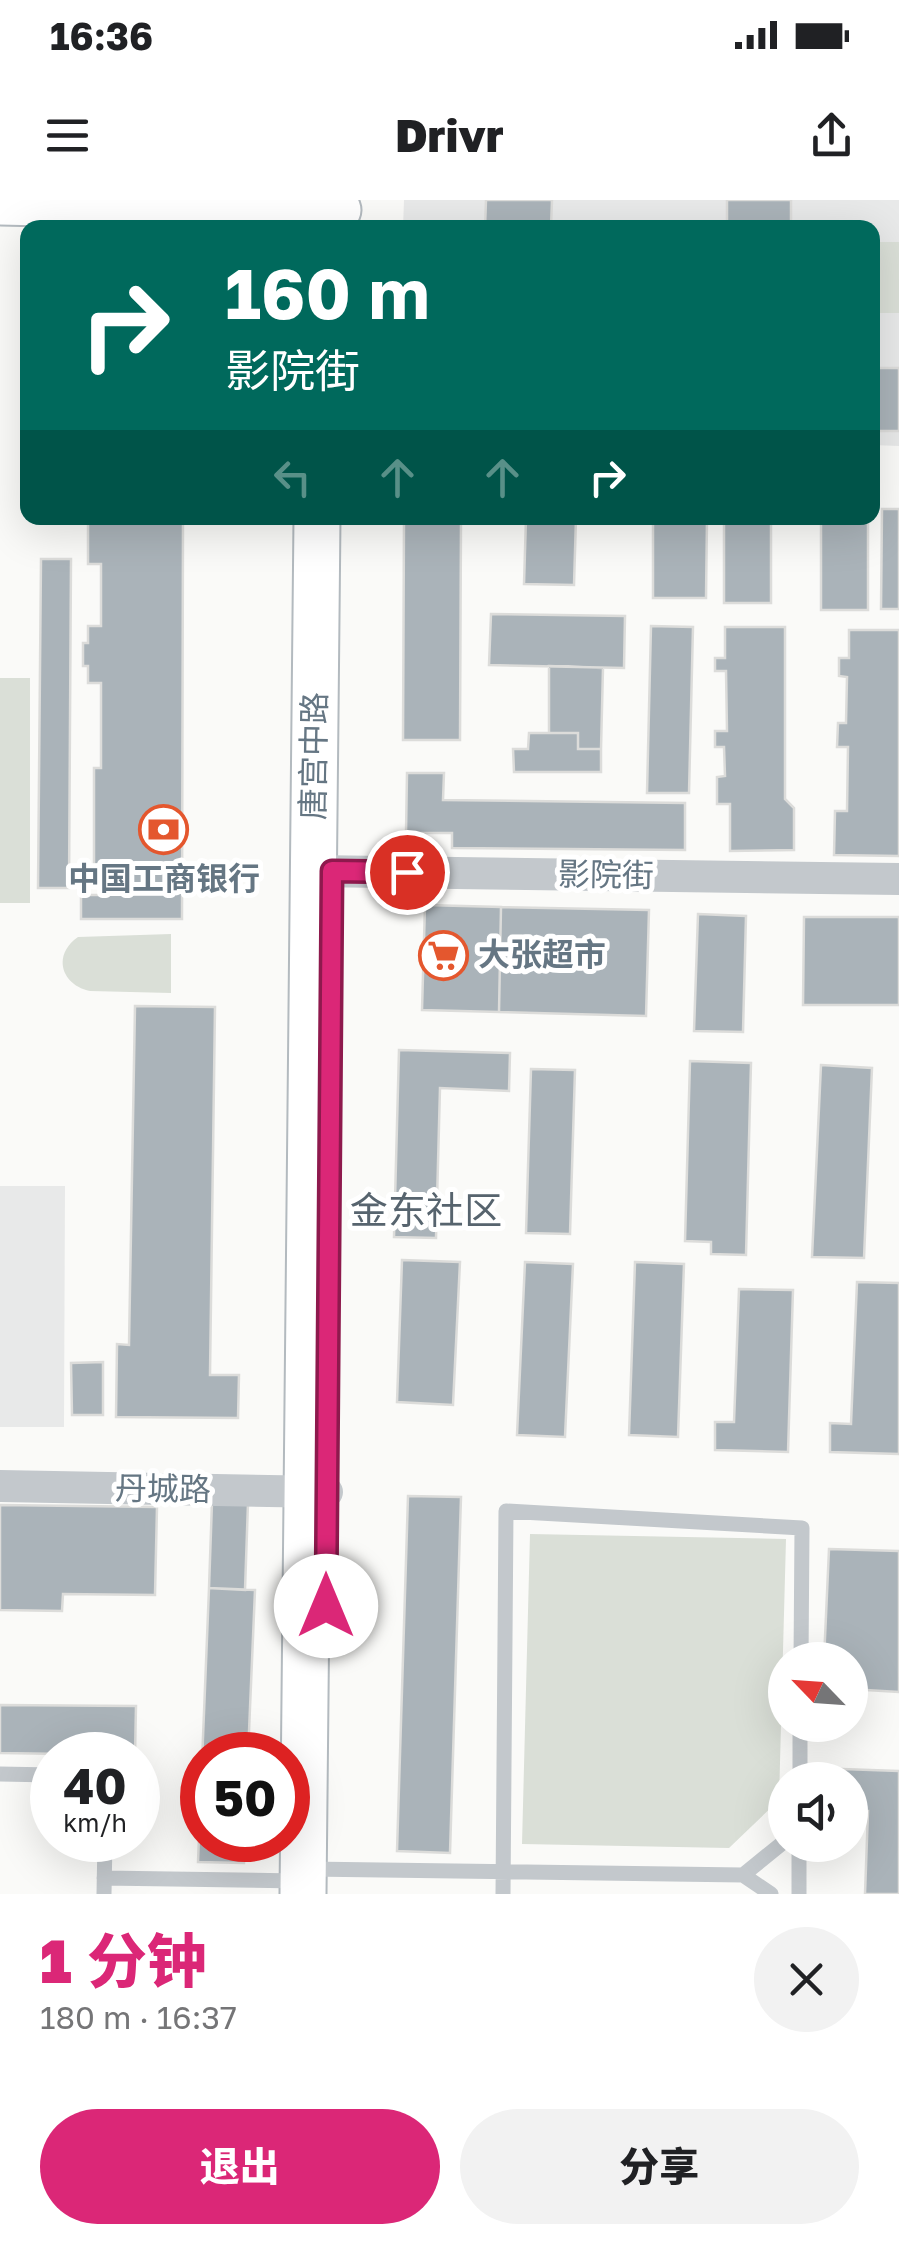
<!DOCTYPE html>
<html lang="zh">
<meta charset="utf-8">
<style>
:root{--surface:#fff;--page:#f2f2f2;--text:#202124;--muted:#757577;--accent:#db2777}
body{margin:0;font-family:"Golos Text","Noto Sans SC",sans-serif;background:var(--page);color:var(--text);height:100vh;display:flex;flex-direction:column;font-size:38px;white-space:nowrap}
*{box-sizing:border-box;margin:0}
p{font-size:32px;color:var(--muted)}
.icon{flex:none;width:55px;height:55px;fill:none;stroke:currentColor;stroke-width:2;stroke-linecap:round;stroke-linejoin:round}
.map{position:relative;height:1694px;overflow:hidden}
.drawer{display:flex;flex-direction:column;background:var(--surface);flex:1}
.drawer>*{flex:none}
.guide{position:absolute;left:20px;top:20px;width:860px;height:305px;border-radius:20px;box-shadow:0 10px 40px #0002;background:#00695c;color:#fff;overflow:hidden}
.needle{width:65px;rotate:295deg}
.buttons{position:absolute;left:768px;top:1442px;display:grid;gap:20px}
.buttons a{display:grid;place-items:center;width:100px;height:100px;border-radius:50%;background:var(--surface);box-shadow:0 10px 40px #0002;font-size:50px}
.speed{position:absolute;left:30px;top:1532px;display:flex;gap:20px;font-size:50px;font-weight:700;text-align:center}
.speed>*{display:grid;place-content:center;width:130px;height:130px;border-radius:50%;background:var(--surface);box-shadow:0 10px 40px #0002;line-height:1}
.speed small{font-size:25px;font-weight:400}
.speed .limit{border:15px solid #d22;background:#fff;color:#111}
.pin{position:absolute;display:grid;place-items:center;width:85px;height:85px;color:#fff;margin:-42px;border:5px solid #fff;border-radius:50%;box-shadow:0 2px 10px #0007}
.me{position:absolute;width:110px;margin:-55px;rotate:0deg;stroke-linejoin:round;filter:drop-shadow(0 0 8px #0008)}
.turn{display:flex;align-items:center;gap:35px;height:210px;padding:0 40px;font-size:45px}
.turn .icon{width:130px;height:130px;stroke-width:2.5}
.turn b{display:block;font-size:70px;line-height:85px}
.lanes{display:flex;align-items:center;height:95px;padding:0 40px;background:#0003;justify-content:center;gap:50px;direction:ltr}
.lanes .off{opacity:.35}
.round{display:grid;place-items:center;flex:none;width:105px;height:105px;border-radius:52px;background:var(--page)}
.headline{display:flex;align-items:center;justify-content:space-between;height:170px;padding:0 40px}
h1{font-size:60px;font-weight:800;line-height:75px;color:var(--accent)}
.action{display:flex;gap:20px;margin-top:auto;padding:20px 40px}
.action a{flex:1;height:115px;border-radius:60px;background:var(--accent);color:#fff;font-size:40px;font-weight:800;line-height:115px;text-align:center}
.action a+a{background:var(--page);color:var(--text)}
.status{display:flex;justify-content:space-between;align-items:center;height:70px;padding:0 50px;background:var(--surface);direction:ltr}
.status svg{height:28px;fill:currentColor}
header{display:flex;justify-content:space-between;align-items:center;height:130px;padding:0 40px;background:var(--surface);font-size:45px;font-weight:800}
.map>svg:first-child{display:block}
.built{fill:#e8e9e9}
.green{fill:#dadfd7}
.building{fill:#aab3b9;stroke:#dcdcda;stroke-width:2.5}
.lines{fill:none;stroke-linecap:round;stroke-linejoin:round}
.secondary-casing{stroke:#b3babf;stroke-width:49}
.lane{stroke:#c3c8cc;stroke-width:15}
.street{stroke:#c3c8cc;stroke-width:32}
.secondary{stroke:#fff;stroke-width:45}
.route-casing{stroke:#8e194d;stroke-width:25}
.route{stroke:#db2777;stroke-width:18}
.labels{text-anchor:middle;stroke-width:10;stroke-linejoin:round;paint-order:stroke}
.street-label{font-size:32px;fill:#657683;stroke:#fff}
.poi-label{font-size:32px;font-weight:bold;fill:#657683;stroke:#fff}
.quarter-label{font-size:38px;fill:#57646e;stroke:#fff}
</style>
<div class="status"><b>16:36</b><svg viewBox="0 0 49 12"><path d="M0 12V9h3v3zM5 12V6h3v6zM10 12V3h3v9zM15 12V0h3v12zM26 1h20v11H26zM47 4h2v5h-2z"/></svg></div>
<header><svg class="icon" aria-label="menu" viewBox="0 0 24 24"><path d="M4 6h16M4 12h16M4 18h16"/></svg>Drivr<svg class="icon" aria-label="share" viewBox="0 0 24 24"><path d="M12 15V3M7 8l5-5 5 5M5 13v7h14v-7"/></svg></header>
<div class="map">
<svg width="899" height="1694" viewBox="0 0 899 1694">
<rect width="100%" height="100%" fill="#fafaf8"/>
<path class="built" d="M 404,0 L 899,0 L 899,246 L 873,245 L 872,28 L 403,28 Z
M 0,986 L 65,986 L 64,1227 L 0,1227 Z"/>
<path class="green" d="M 873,42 L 899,42 L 899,113 L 873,113 Z
M 0,478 L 30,478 L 30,703 L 0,703 Z
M 171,734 L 171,793 L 90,791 C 61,785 52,755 78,737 Z
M 530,1334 L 786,1339 L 779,1600 L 729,1648 L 522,1644 Z"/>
<path class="building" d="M 486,0 L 552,0 L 551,28 L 485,28 Z
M 727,0 L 791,0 L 791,28 L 727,28 Z
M 26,68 L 28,267 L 26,267 Z
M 872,168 L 899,168 L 899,231 L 872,231 Z
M 882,309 L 899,309 L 899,409 L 881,409 Z
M 88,318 L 183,318 L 182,719 L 81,719 L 81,695 L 101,695 L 101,664 L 94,665 L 94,568 L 101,568 L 101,483 L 88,483 L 88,466 L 83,466 L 83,443 L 88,443 L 88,426 L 101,426 L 101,364 L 88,364 Z
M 404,318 L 461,318 L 460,540 L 403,540 Z
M 526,318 L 576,318 L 574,385 L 524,384 Z
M 653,318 L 707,318 L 706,398 L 653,398 Z
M 724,318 L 771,318 L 771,403 L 724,403 Z
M 821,318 L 868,318 L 868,410 L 821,410 Z
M 41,359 L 71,359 L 69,688 L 38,688 Z
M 491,414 L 625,416 L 624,468 L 489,465 Z
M 651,426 L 693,427 L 689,593 L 647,593 Z
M 725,427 L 785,427 L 785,599 L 794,608 L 794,650 L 730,651 L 730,604 L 717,604 L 717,577 L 725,576 L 724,547 L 715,547 L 715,531 L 727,531 L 726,471 L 715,471 L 715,458 L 725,458 Z
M 849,430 L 899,430 L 899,656 L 834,655 L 835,611 L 847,611 L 848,547 L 837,547 L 838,523 L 846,523 L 847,477 L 839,476 L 839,458 L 849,458 Z
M 549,466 L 603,468 L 601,549 L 578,549 L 578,533 L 549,533 Z
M 529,533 L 578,533 L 578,549 L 601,549 L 601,572 L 514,572 L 513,549 L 528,549 Z
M 407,573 L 444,573 L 443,600 L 685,603 L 685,650 L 452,648 L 452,633 L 406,633 Z
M 425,705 L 501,707 L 499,812 L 422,810 Z
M 501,707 L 649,710 L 646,816 L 499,812 Z
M 698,714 L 746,716 L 743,832 L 694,831 Z
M 804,717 L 899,717 L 899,805 L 803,805 Z
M 135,806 L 215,807 L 210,1175 L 239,1175 L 238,1218 L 116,1217 L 117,1144 L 129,1145 Z
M 399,850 L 510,853 L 509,891 L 440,888 L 436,1038 L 394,1037 Z
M 690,861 L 751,863 L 746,1055 L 711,1054 L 711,1042 L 685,1041 Z
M 821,865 L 872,868 L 864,1058 L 812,1057 Z
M 531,869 L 575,870 L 570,1034 L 526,1033 Z
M 402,1060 L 460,1062 L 453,1205 L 397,1202 Z
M 525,1062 L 573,1064 L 565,1237 L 517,1235 Z
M 635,1062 L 684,1064 L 678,1237 L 629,1235 Z
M 857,1082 L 899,1083 L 899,1254 L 830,1252 L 830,1223 L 851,1224 Z
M 739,1089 L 793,1090 L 788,1252 L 715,1250 L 715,1222 L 734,1222 Z
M 103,1162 L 103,1215 L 72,1215 L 71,1163 Z
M 408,1296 L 461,1297 L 450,1653 L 397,1651 Z
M 212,1302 L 248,1303 L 245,1390 L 209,1388 Z
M 0,1305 L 157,1307 L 155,1395 L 63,1394 L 62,1411 L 0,1410 Z
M 829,1349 L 899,1351 L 899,1492 L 850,1489 L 850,1460 L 824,1460 Z
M 209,1388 L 255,1390 L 248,1555 L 202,1555 L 202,1640 L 245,1640 L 244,1663 L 198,1662 Z
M 0,1505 L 136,1506 L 135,1555 L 0,1553 Z
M 842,1569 L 899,1571 L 899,1694 L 865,1694 L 868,1611 L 850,1611 L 850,1580 L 842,1580 Z"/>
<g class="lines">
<defs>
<path id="secondary" d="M 0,2 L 338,10
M 303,1694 L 317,318"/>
</defs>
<use href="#secondary" class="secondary-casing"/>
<path class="lane" d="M 0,1574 L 52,1575
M 800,1580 L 800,1525
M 308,1669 L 743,1675 L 771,1694
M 743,1675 L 785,1641
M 104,1678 L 299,1681
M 104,1694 L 105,1640
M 503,1694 L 506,1311 L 802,1328 L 801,1460
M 799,1694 L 799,1645"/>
<path class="street" d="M 313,671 L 899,679
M 0,1286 L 327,1292"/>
<use href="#secondary" class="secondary"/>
</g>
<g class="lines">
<defs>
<path id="route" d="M 326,1406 L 332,671 L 407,672"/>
</defs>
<use href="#route" class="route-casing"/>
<use href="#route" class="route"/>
</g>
<defs>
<symbol id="bank-ring" viewBox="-11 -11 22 22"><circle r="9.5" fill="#fff" stroke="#e4572e" stroke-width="1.5"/><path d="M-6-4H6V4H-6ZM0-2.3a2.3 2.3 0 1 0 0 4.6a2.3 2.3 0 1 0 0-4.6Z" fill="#e4572e"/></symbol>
<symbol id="supermarket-ring" viewBox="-11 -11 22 22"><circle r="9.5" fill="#fff" stroke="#e4572e" stroke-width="1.5"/><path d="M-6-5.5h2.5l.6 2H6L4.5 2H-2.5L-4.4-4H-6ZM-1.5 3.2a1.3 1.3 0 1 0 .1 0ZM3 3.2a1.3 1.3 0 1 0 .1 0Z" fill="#e4572e"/></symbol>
</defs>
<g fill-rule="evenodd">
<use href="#bank-ring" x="136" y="602" width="55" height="55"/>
<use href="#supermarket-ring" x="416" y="728" width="55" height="55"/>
</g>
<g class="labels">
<g class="street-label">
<text transform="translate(314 556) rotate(-89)" y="11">唐宫中路</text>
<text transform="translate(606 675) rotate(1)" y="11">影院街</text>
<text transform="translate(163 1289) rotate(1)" y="11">丹城路</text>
</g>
<g class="poi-label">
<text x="164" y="690">中国工商银行</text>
<text x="478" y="766" text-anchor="start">大张超市</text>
</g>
<g class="quarter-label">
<text x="426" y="1024">金东社区</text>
</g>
</g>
</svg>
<div class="buttons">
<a><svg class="needle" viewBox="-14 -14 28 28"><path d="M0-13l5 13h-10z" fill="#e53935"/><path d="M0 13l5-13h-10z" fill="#757577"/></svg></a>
<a><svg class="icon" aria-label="sound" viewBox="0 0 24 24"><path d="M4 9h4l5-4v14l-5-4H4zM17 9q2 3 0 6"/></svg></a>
</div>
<div class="speed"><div>40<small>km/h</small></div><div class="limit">50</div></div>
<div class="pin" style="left:407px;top:672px;background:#d93025"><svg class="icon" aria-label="arrive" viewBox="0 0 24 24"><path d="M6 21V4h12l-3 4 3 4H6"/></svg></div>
<svg class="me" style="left:326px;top:1406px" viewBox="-20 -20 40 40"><circle r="19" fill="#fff"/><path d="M0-13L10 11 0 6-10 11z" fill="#db2777"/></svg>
<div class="guide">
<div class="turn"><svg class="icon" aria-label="right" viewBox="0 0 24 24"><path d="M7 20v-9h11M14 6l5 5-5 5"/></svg><div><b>160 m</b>影院街</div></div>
<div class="lanes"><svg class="icon off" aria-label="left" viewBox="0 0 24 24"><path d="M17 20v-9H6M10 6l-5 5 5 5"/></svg><svg class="icon off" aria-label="ahead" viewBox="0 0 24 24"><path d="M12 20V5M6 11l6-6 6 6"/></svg><svg class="icon off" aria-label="ahead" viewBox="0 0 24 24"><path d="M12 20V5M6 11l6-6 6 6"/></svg><svg class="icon" aria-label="right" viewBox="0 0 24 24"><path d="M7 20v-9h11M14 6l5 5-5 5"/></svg></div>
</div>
</div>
<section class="drawer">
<div class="headline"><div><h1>1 分钟</h1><p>180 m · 16:37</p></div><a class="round"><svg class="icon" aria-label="close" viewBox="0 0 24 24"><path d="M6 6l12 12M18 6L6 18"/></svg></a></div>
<div class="action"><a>退出</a><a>分享</a></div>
</section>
